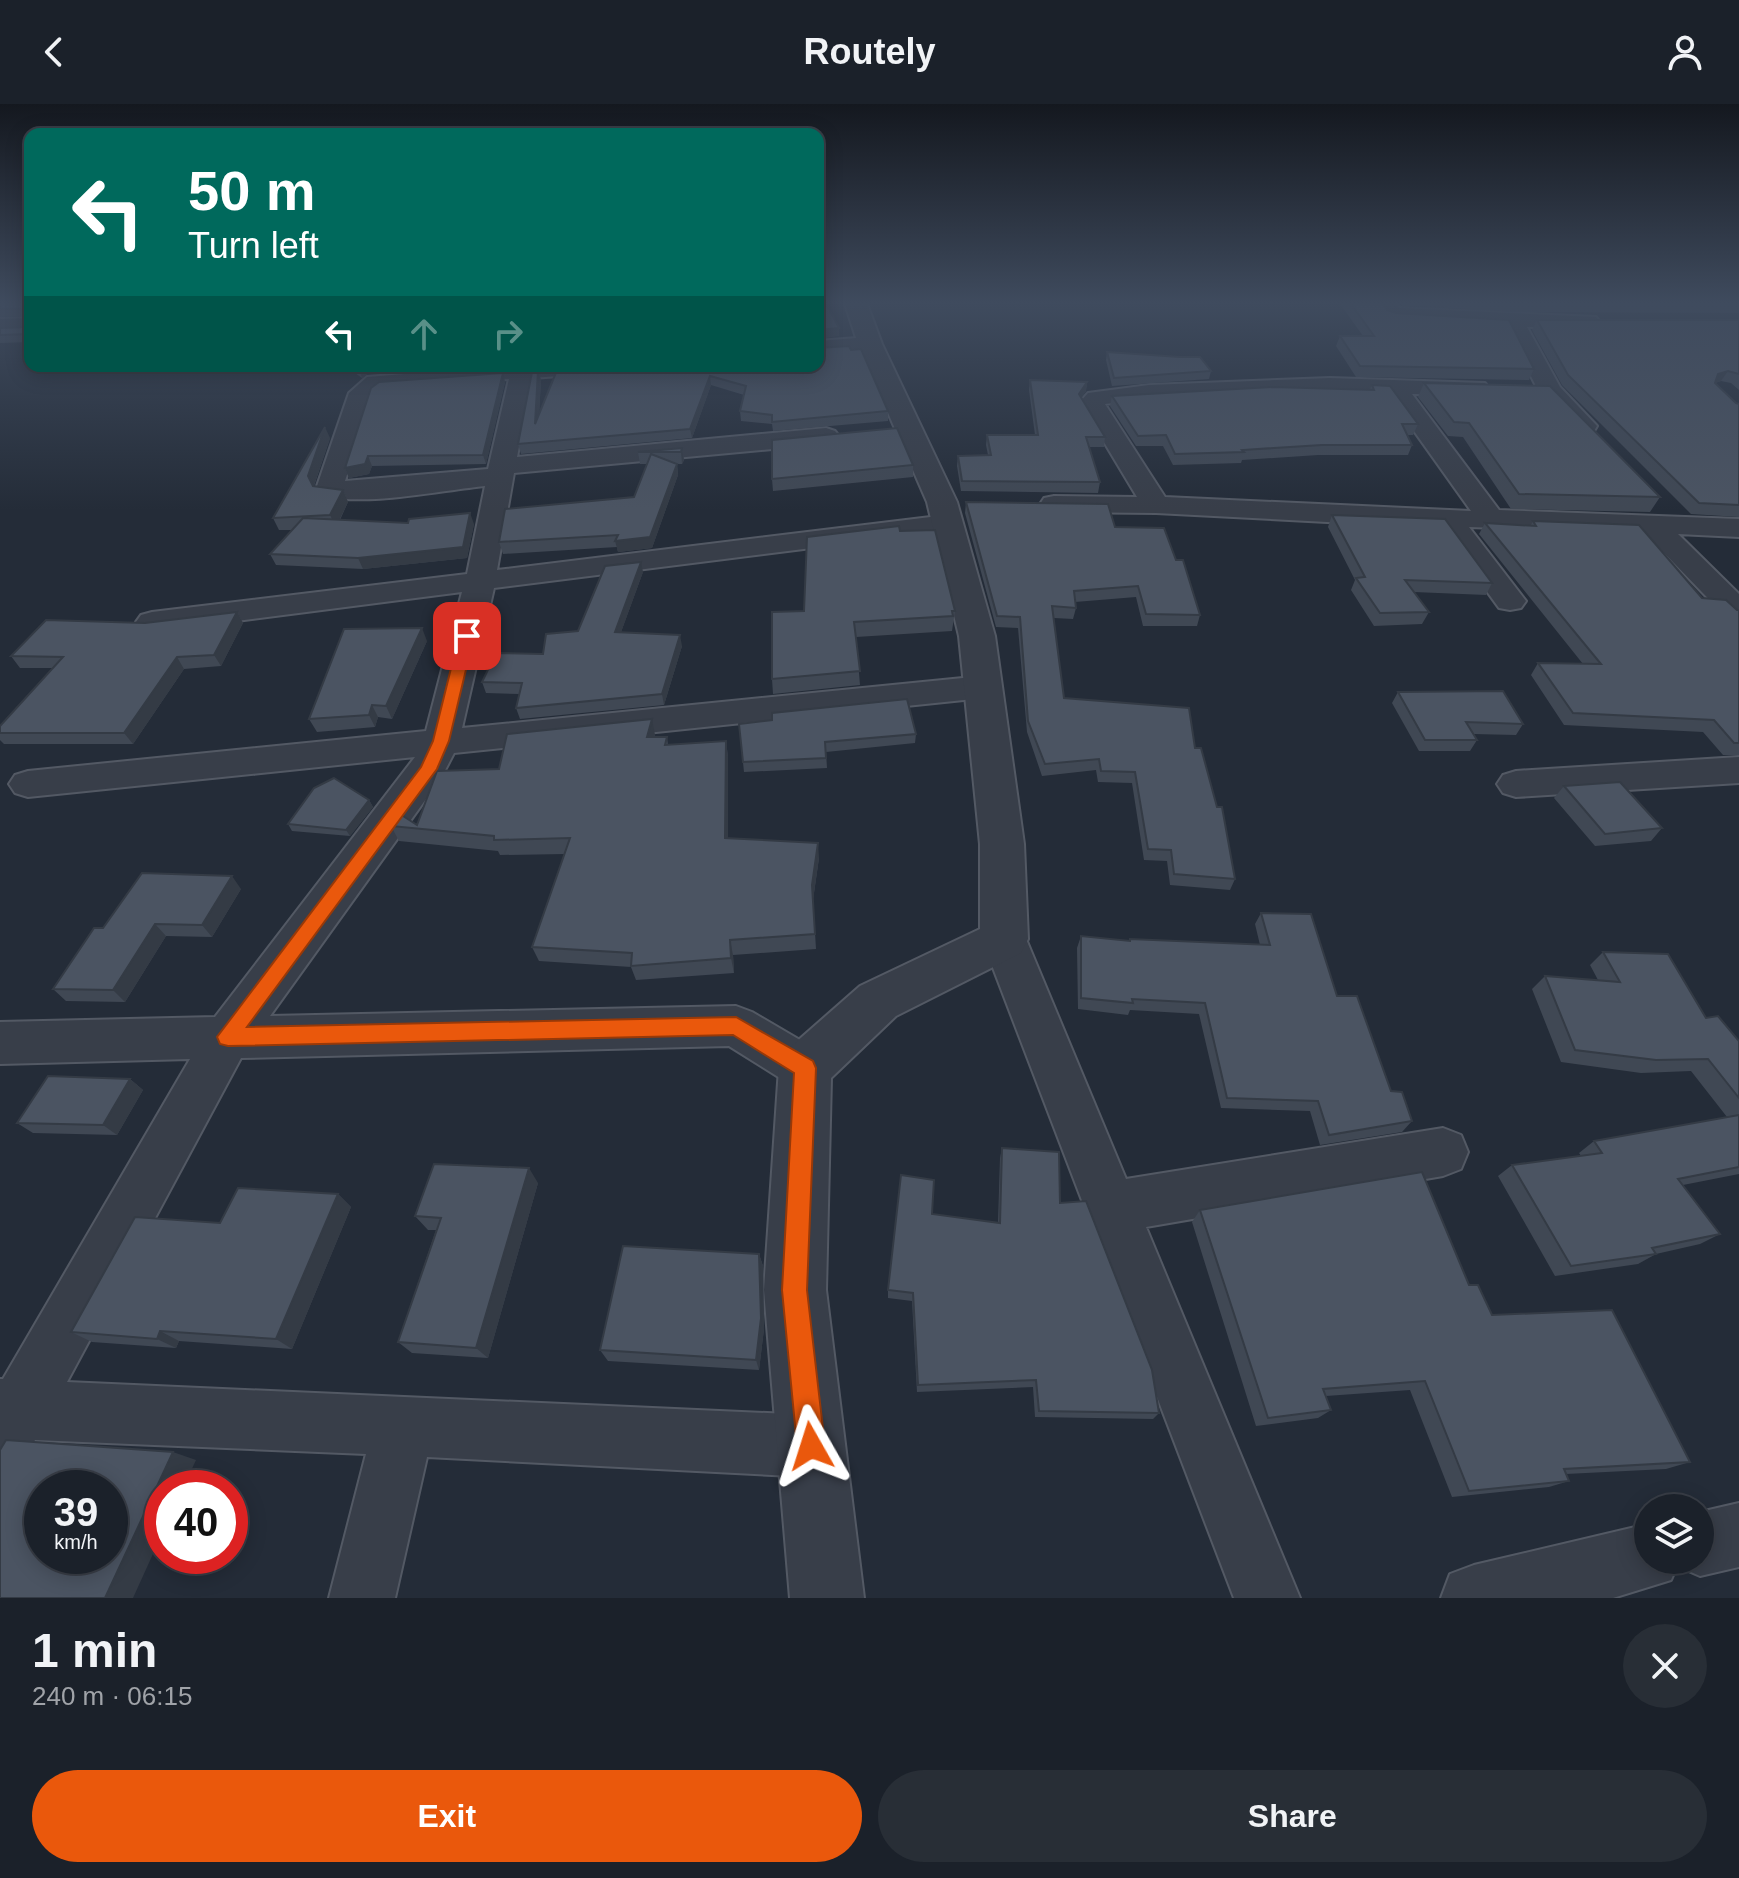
<!DOCTYPE html>
<meta charset="utf-8">
<style>
:root{--surface:#1b212a;--page:#282e36;--text:#f1f3f6;--muted:#a0a3a8;--line:#393e47;--accent:#ea580c}
body{margin:0;font-family:Helvetica,sans-serif;background:var(--page);color:var(--text);height:100vh;display:flex;flex-direction:column;font-size:30px;white-space:nowrap}
*{box-sizing:border-box;margin:0}
p{font-size:26px;color:var(--muted)}
.icon{flex:none;width:44px;height:44px;fill:none;stroke:currentColor;stroke-width:2;stroke-linecap:round;stroke-linejoin:round}
.map{position:relative;height:1494px;overflow:hidden}
.panel{display:flex;flex-direction:column;background:var(--surface);flex:1}
.panel>*{flex:none}
.banner{position:absolute;left:24px;top:24px;width:800px;height:244px;border-radius:16px;box-shadow:0 4px 20px #0003,0 0 0 2px var(--line);background:#00695c;color:#fff;overflow:hidden}
.tools{position:absolute;left:1634px;top:1390px;display:grid;gap:16px}
.tools a{display:grid;place-items:center;width:80px;height:80px;border-radius:50%;background:var(--surface);box-shadow:0 4px 20px #0003,0 0 0 2px var(--line);font-size:40px}
.speed{position:absolute;left:24px;top:1366px;display:flex;gap:16px;font-size:40px;font-weight:700;text-align:center}
.speed>*{display:grid;place-content:center;width:104px;height:104px;border-radius:50%;background:var(--surface);box-shadow:0 4px 20px #0003,0 0 0 2px var(--line);line-height:1}
.speed small{font-size:20px;font-weight:400}
.speed .limit{border:12px solid #d22;background:#fff;color:#111}
.pin{position:absolute;display:grid;place-items:center;width:68px;height:68px;color:#fff;margin:-34px;border-radius:16px;box-shadow:0 4px 12px #0006}
.me{position:absolute;width:88px;margin:-44px;rotate:354deg;stroke-linejoin:round;filter:drop-shadow(0 0 6px #0008)}
.turn{display:flex;align-items:center;gap:28px;height:168px;padding:0 32px;font-size:36px}
.turn .icon{width:104px;height:104px;stroke-width:2.5}
.turn b{display:block;font-size:56px;line-height:68px}
.lanes{display:flex;align-items:center;height:76px;padding:0 32px;background:#0003;justify-content:center;gap:40px;direction:ltr}
.lanes .off{opacity:.35}
.round{display:grid;place-items:center;flex:none;width:84px;height:84px;border-radius:42px;background:var(--page)}
.overview{display:flex;align-items:center;justify-content:space-between;height:136px;padding:0 32px}
h1{font-size:48px;font-weight:600;line-height:60px}
.primary-button{display:flex;gap:16px;margin-top:auto;padding:16px 32px}
.primary-button a{flex:1;height:92px;border-radius:48px;background:var(--accent);color:#fff;font-size:32px;font-weight:600;line-height:92px;text-align:center}
.primary-button a+a{background:var(--page);color:var(--text)}
header{display:flex;justify-content:space-between;align-items:center;height:104px;padding:0 32px;background:var(--surface);font-size:36px;font-weight:600}
.map>svg:first-child{display:block}
.lines{fill:none;stroke-linecap:round;stroke-linejoin:round}
.minor-casing{stroke:#535964;stroke-width:4}
.tertiary-casing{stroke:#535964;stroke-width:4}
.minor{fill:#383e49;fill-rule:evenodd}
.tertiary{fill:#383e49;fill-rule:evenodd}
.wall{fill:#404854}
.shaded-wall{fill:#343b45}
.building{fill:#4b5462;stroke:#343b45;stroke-width:2;fill-rule:evenodd}
.route{fill:#ea580c;stroke:#983908;stroke-width:2}
</style>
<header><svg class="icon" aria-label="back" viewBox="0 0 24 24"><path d="M15 5l-7 7 7 7"/></svg>Routely<svg class="icon" aria-label="person" viewBox="0 0 24 24"><circle cx="12" cy="8" r="4"/><path d="M4 21q1-7 8-7t8 7"/></svg></header>
<div class="map">
<svg width="1739" height="1494" viewBox="0 0 1739 1494">
<rect width="100%" height="100%" fill="#242c38"/>
<g class="lines">
<defs>
<path id="minor" d="M 1374,197 L 1394,197 L 1399,204 L 1596,213 L 1599,217 L 1589,223 L 1527,223 L 1560,283 L 1597,322 L 1594,327 L 1576,327 L 1538,286 L 1506,223 L 1393,216 L 1386,214 Z
M 870,233 L 881,240 L 878,245 L 818,251 L 818,237 Z
M 504,262 L 611,262 L 608,267 L 600,269 L 532,274 L 517,353 L 826,324 L 835,327 L 839,332 L 835,337 L 826,340 L 514,369 L 497,466 L 947,411 L 957,413 L 961,419 L 957,425 L 947,427 L 494,484 L 462,624 L 983,572 L 995,575 L 1000,583 L 995,591 L 983,594 L 454,649 L 441,674 L 270,912 L 736,902 L 752,908 L 822,949 L 829,964 L 822,979 L 805,986 L 788,979 L 729,942 L 241,954 L 67,1278 L 811,1311 L 833,1320 L 842,1342 L 833,1364 L 811,1373 L 427,1353 L 395,1494 L 329,1494 L 366,1350 L 35,1336 L 22,1361 L 0,1370 L 0,1275 L 3,1275 L 190,955 L 0,960 L 0,918 L 215,913 L 415,653 L 28,693 L 15,689 L 9,680 L 15,671 L 28,667 L 426,627 L 462,488 L 152,528 L 141,525 L 136,518 L 141,511 L 152,508 L 467,470 L 485,382 C 436,387 367,403 319,391 L 316,385 L 349,289 L 367,273 ZM 509,275 L 488,365 L 345,377 L 372,292 L 381,284 Z
M 1330,274 L 1485,279 L 1489,284 L 1485,289 L 1477,291 L 1412,290 L 1499,406 L 1739,415 L 1739,433 L 1678,430 L 1739,490 L 1739,517 L 1728,515 L 1645,429 L 1469,423 L 1526,497 L 1521,504 L 1510,506 L 1499,504 L 1441,424 L 1156,409 L 1054,408 L 1044,406 L 1040,400 L 1044,394 L 1054,392 L 1137,393 L 1080,298 L 1088,289 L 1149,281 ZM 1330,288 L 1387,289 L 1471,407 L 1165,393 L 1105,300 L 1149,295 Z
M 1739,653 L 1739,679 L 1516,693 L 1503,689 L 1497,680 L 1503,671 L 1516,667 Z
M 1004,817 L 1019,823 L 1026,835 L 1126,1075 L 1443,1024 L 1461,1031 L 1468,1048 L 1461,1065 L 1443,1072 L 1146,1123 L 1300,1494 L 1234,1494 L 982,835 L 989,823 Z
M 1739,1399 L 1739,1463 L 1700,1472 L 1677,1462 L 1671,1476 L 1613,1494 L 1441,1494 L 1450,1470 L 1474,1461 L 1648,1420 L 1648,1456 L 1700,1456 L 1700,1408 Z"/>
<path id="tertiary" d="M 844,197 L 866,197 L 882,240 L 957,398 L 995,532 L 1024,740 L 1028,835 L 1021,849 L 896,912 L 831,974 L 826,1186 L 864,1494 L 790,1494 L 764,1186 L 779,964 L 786,947 L 860,882 L 980,825 L 980,740 L 959,532 L 927,398 L 858,240 Z
M 30,214 L 30,228 L 0,229 L 0,215 Z"/>
</defs>
<use href="#minor" class="minor-casing"/>
<use href="#tertiary" class="tertiary-casing"/>
<use href="#minor" class="minor"/>
<use href="#tertiary" class="tertiary"/>
</g>
<path class="wall" d="M 0,197 L 30,197 L 30,238 L 0,239 L 0,224 L 28,223 L 28,212 L 0,213 Z
M 1338,197 L 1381,197 L 1387,206 L 1534,265 L 1529,276 L 1356,273 L 1336,242 L 1340,232 L 1363,232 Z
M 1397,197 L 1739,197 L 1739,209 L 1513,208 L 1401,201 Z
M 1537,216 L 1739,216 L 1739,286 L 1731,279 L 1721,277 L 1715,279 L 1736,299 L 1739,300 L 1739,413 L 1691,410 L 1562,281 L 1532,226 Z
M 1107,248 L 1211,267 L 1209,275 L 1112,282 L 1106,256 Z
M 306,262 L 494,262 L 367,270 L 362,274 L 355,269 L 309,269 Z
M 602,262 L 818,262 L 888,307 L 888,317 L 773,327 L 772,320 L 741,317 L 740,307 L 744,291 L 711,281 L 692,334 L 521,350 L 518,340 L 538,267 L 541,276 L 539,311 Z
M 1030,276 L 1087,278 L 1086,287 L 1081,294 L 1105,333 L 1104,343 L 1089,343 L 1100,378 L 1098,389 L 961,387 L 957,362 L 958,352 L 988,351 L 986,341 L 987,331 L 1035,331 L 1029,286 Z
M 505,278 L 486,360 L 372,362 L 369,370 L 349,374 L 345,364 Z
M 1424,279 L 1660,393 L 1650,408 L 1511,405 L 1463,333 L 1448,332 L 1418,293 Z
M 1372,281 L 1418,320 L 1413,331 L 1407,331 L 1412,341 L 1408,351 L 1318,351 L 1242,356 L 1241,359 L 1173,361 L 1163,342 L 1136,342 L 1110,302 L 1112,292 L 1370,285 Z
M 330,334 L 314,382 L 343,386 L 348,398 L 340,416 L 408,419 L 474,420 L 467,454 L 363,465 L 276,461 L 270,450 L 292,426 L 279,426 L 273,414 Z
M 682,344 L 684,356 L 682,360 L 677,360 L 678,371 L 652,444 L 618,448 L 617,443 L 503,450 L 499,438 L 634,393 L 647,360 L 640,360 L 638,348 Z
M 913,361 L 913,373 L 773,387 L 772,375 Z
M 966,398 L 1115,423 L 1176,456 L 1200,511 L 1197,522 L 1143,522 L 1136,493 L 1075,498 L 1076,504 L 1073,515 L 1054,514 L 1064,594 L 1195,644 L 1235,775 L 1230,786 L 1170,781 L 1167,757 L 1144,756 L 1132,679 L 1098,678 L 1096,666 L 1042,672 L 1027,628 L 1018,524 L 996,523 L 965,409 Z
M 1332,411 L 1492,479 L 1486,491 L 1414,488 L 1429,508 L 1422,520 L 1374,522 L 1351,486 L 1355,476 L 1328,423 Z
M 1533,417 L 1702,494 L 1739,506 L 1739,651 L 1723,651 L 1703,628 L 1564,621 L 1531,571 L 1538,559 L 1583,560 L 1479,430 L 1485,419 L 1531,421 Z
M 900,427 L 955,507 L 952,527 L 856,533 L 860,581 L 773,590 L 772,575 L 804,507 Z
M 643,468 L 621,528 L 682,542 L 664,601 L 520,615 L 516,604 L 520,590 L 486,589 L 482,578 L 543,550 L 578,527 Z
M 237,508 L 243,519 L 221,562 L 184,565 L 133,640 L 4,640 L 0,636 L 0,622 L 53,564 L 20,564 L 11,552 L 145,519 Z
M 427,537 L 392,615 L 378,613 L 375,623 L 317,628 L 309,615 Z
M 1398,588 L 1523,620 L 1516,631 L 1473,630 L 1477,636 L 1470,647 L 1419,647 L 1392,599 Z
M 739,620 L 916,630 L 915,639 L 826,648 L 827,664 L 744,668 Z
M 655,631 L 655,633 L 667,633 L 668,641 L 726,637 L 728,653 L 728,735 L 819,754 L 813,796 L 816,845 L 733,851 L 734,869 L 636,876 L 631,863 L 539,857 L 532,843 L 565,750 L 500,751 L 498,747 L 399,737 L 391,722 L 417,721 L 499,665 Z
M 1564,682 L 1662,724 L 1651,737 L 1595,742 L 1554,694 Z
M 369,696 L 373,703 L 350,732 L 292,727 L 288,720 Z
M 241,785 L 212,833 L 166,832 L 125,898 L 66,897 L 53,885 L 103,824 Z
M 1261,809 L 1337,892 L 1391,987 L 1412,1017 L 1402,1028 L 1320,1041 L 1310,1007 L 1221,1004 L 1199,910 L 1130,906 L 1128,911 L 1078,905 L 1077,844 L 1081,832 L 1129,837 L 1130,835 L 1260,841 L 1255,820 Z
M 1603,848 L 1706,914 L 1739,937 L 1739,1070 L 1683,1081 L 1720,1130 L 1700,1140 L 1656,1150 L 1638,1160 L 1555,1172 L 1498,1072 L 1512,1061 L 1581,1052 L 1579,1049 L 1594,1037 L 1727,1013 L 1691,967 L 1641,969 L 1561,958 L 1532,885 L 1545,872 L 1598,876 L 1590,861 Z
M 130,975 L 143,986 L 117,1031 L 33,1029 L 17,1019 Z
M 1002,1044 L 1060,1099 L 1159,1309 L 1153,1315 L 1035,1313 L 1033,1283 L 917,1288 L 912,1197 L 888,1194 L 888,1186 L 932,1110 L 998,1119 L 1000,1054 Z
M 538,1079 L 488,1254 L 412,1249 L 398,1238 L 436,1126 L 428,1126 L 415,1112 Z
M 338,1090 L 351,1103 L 292,1245 L 179,1237 L 176,1244 L 92,1238 L 71,1228 L 220,1119 Z
M 1200,1106 L 1469,1181 L 1492,1211 L 1690,1358 L 1666,1365 L 1566,1370 L 1569,1377 L 1549,1383 L 1452,1393 L 1410,1286 L 1326,1292 L 1331,1306 L 1318,1314 L 1256,1322 L 1192,1118 Z
M 759,1150 L 763,1162 L 764,1225 L 759,1266 L 608,1257 L 600,1246 Z"/>
<path class="shaded-wall" d="M 839,224 L 839,232 L 818,235 L 818,226 Z
M 364,262 L 367,270 L 362,274 L 359,265 Z
M 538,267 L 541,276 L 538,329 L 535,320 Z
M 1728,267 L 1721,277 L 1712,280 L 1718,270 Z
M 503,269 L 505,278 L 486,360 L 483,351 Z
M 710,272 L 711,281 L 692,334 L 690,325 Z
M 1087,278 L 1086,287 L 1077,300 L 1079,290 Z
M 325,323 L 330,334 L 313,384 L 308,372 Z
M 682,344 L 684,356 L 682,360 L 681,348 Z
M 368,352 L 372,362 L 369,370 L 349,374 L 345,364 Z
M 677,360 L 678,371 L 652,444 L 618,448 L 615,437 Z
M 343,386 L 348,398 L 336,423 L 330,411 Z
M 470,409 L 474,420 L 467,454 L 363,465 L 358,454 Z
M 641,458 L 643,468 L 617,539 L 615,528 Z
M 237,508 L 243,519 L 221,562 L 214,551 Z
M 422,524 L 427,537 L 392,615 L 386,602 Z
M 680,531 L 682,542 L 664,601 L 662,590 Z
M 177,553 L 184,565 L 133,640 L 124,629 Z
M 372,601 L 378,613 L 375,623 L 369,611 Z
M 652,615 L 655,631 L 650,648 L 647,633 Z
M 726,637 L 728,653 L 728,750 L 725,734 Z
M 369,696 L 373,703 L 350,732 L 346,726 Z
M 818,739 L 819,754 L 813,796 L 812,781 Z
M 232,772 L 241,785 L 212,833 L 202,821 Z
M 155,820 L 166,832 L 125,898 L 113,886 Z
M 730,836 L 733,851 L 734,869 L 731,854 Z
M 130,975 L 143,986 L 117,1031 L 103,1021 Z
M 529,1064 L 538,1079 L 488,1254 L 476,1244 Z
M 338,1090 L 351,1103 L 292,1245 L 276,1235 Z
M 759,1150 L 763,1162 L 764,1225 L 759,1266 L 756,1256 Z
M 160,1227 L 179,1237 L 176,1244 L 157,1235 Z
M 173,1348 L 196,1356 L 183,1384 L 162,1384 L 162,1430 L 133,1494 L 105,1494 Z"/>
<path class="building" d="M 0,197 L 30,197 L 30,230 L 0,231 L 0,224 L 28,223 L 28,205 L 0,205 Z
M 1349,197 L 1381,197 L 1387,206 L 1396,209 L 1509,216 L 1534,265 L 1360,262 L 1340,232 L 1374,232 Z
M 1502,197 L 1739,197 L 1739,199 L 1518,198 Z
M 828,203 L 839,224 L 818,226 L 818,204 Z
M 1537,216 L 1739,216 L 1739,270 L 1728,267 L 1718,270 L 1715,279 L 1736,299 L 1739,300 L 1739,401 L 1699,399 L 1568,271 Z
M 849,242 L 851,246 L 861,245 L 888,307 L 772,318 L 772,311 L 740,307 L 746,282 L 710,272 L 690,325 L 518,340 L 532,268 L 538,267 L 535,320 L 557,266 L 602,262 L 818,262 L 818,244 Z
M 1107,248 L 1180,253 L 1200,253 L 1211,267 L 1114,274 Z
M 503,269 L 483,351 L 368,352 L 365,360 L 345,364 L 371,284 L 379,278 Z
M 1030,276 L 1087,278 L 1079,290 L 1105,333 L 1086,333 L 1100,378 L 962,377 L 958,352 L 991,351 L 987,331 L 1038,331 Z
M 1424,279 L 1550,282 L 1660,393 L 1519,390 L 1469,319 L 1454,318 Z
M 1372,281 L 1390,282 L 1418,320 L 1402,320 L 1412,341 L 1322,341 L 1242,346 L 1244,348 L 1175,350 L 1166,331 L 1138,332 L 1112,292 L 1273,283 L 1374,286 Z
M 325,323 L 308,372 L 313,382 L 343,386 L 330,411 L 273,414 Z
M 897,324 L 913,361 L 772,375 L 772,336 Z
M 682,344 L 681,348 L 638,348 Z
M 651,350 L 677,360 L 650,433 L 615,437 L 618,431 L 499,438 L 505,405 L 634,393 Z
M 966,398 L 1108,400 L 1115,423 L 1164,424 L 1176,456 L 1183,456 L 1200,511 L 1146,510 L 1138,482 L 1074,487 L 1076,504 L 1052,502 L 1064,594 L 1189,604 L 1195,644 L 1201,644 L 1217,703 L 1222,703 L 1235,775 L 1174,770 L 1171,746 L 1148,745 L 1135,668 L 1101,667 L 1099,655 L 1045,660 L 1028,617 L 1020,513 L 997,512 Z
M 470,409 L 463,443 L 358,454 L 270,450 L 303,414 L 408,419 L 409,415 Z
M 1332,411 L 1445,415 L 1492,479 L 1405,476 L 1429,508 L 1380,509 L 1356,474 L 1365,473 Z
M 1533,417 L 1639,421 L 1702,494 L 1726,496 L 1737,506 L 1739,506 L 1739,639 L 1734,639 L 1714,616 L 1573,609 L 1538,559 L 1601,560 L 1485,419 L 1536,422 Z
M 899,422 L 900,427 L 935,426 L 955,507 L 952,507 L 953,512 L 854,518 L 860,567 L 772,575 L 772,508 L 804,507 L 807,433 Z
M 641,458 L 615,528 L 680,531 L 662,590 L 516,604 L 522,579 L 482,578 L 496,549 L 543,550 L 546,530 L 578,527 L 605,462 Z
M 237,508 L 214,551 L 177,553 L 124,629 L 0,629 L 0,622 L 63,553 L 11,552 L 46,516 L 145,519 Z
M 422,524 L 386,602 L 372,601 L 369,611 L 309,615 L 344,525 Z
M 1503,587 L 1523,620 L 1466,618 L 1477,636 L 1425,636 L 1398,588 Z
M 907,595 L 916,630 L 825,638 L 826,654 L 743,658 L 739,620 L 772,616 L 772,609 Z
M 652,615 L 647,633 L 667,633 L 665,641 L 726,637 L 725,734 L 818,739 L 812,781 L 815,830 L 730,836 L 731,854 L 631,862 L 632,849 L 532,843 L 570,734 L 494,736 L 494,732 L 391,722 L 400,710 L 417,721 L 437,667 L 499,665 L 507,630 Z
M 334,674 L 369,696 L 346,726 L 288,720 L 314,684 Z
M 1620,678 L 1662,724 L 1605,730 L 1564,682 Z
M 142,769 L 232,772 L 202,821 L 155,820 L 113,886 L 53,885 L 94,824 L 103,824 Z
M 1261,809 L 1311,810 L 1337,892 L 1357,892 L 1391,987 L 1402,988 L 1412,1017 L 1329,1031 L 1318,997 L 1227,994 L 1205,899 L 1132,895 L 1133,899 L 1081,894 L 1081,832 L 1130,837 L 1130,835 L 1270,841 Z
M 1603,848 L 1668,850 L 1706,914 L 1718,912 L 1739,937 L 1739,994 L 1708,955 L 1656,956 L 1575,946 L 1545,872 L 1620,878 Z
M 48,972 L 130,975 L 103,1021 L 17,1019 Z
M 1739,1011 L 1739,1063 L 1678,1075 L 1720,1130 L 1652,1144 L 1656,1150 L 1571,1162 L 1512,1061 L 1602,1049 L 1594,1037 Z
M 1002,1044 L 1059,1048 L 1060,1099 L 1086,1097 L 1152,1266 L 1159,1309 L 1039,1307 L 1036,1276 L 918,1281 L 913,1189 L 888,1186 L 901,1071 L 934,1076 L 932,1110 L 1000,1119 Z
M 434,1060 L 529,1064 L 476,1244 L 398,1238 L 441,1114 L 415,1112 Z
M 1422,1068 L 1469,1181 L 1478,1181 L 1492,1211 L 1612,1206 L 1690,1358 L 1564,1365 L 1569,1377 L 1469,1387 L 1425,1277 L 1323,1285 L 1331,1306 L 1268,1314 L 1200,1106 Z
M 238,1084 L 338,1090 L 276,1235 L 160,1227 L 157,1235 L 71,1228 L 135,1113 L 220,1119 Z
M 623,1142 L 759,1150 L 761,1214 L 756,1256 L 600,1246 Z
M 6,1336 L 173,1348 L 105,1494 L 0,1494 L 0,1346 ZM 42,1384 L 110,1384 L 110,1452 L 42,1452 Z"/>
<linearGradient id="sky" x2="0" y2="1"><stop stop-color="#14181f"/><stop offset="0.49" stop-color="#3f4b5e"/><stop offset="1" stop-color="#3f4b5e" stop-opacity="0"/></linearGradient>
<rect width="1739" height="406" fill="url(#sky)"/>
<path class="route" d="M 467,527 L 474,532 L 449,637 L 437,665 L 247,923 L 736,913 L 813,957 L 816,964 L 807,1186 L 825,1342 L 821,1352 L 811,1356 L 802,1352 L 797,1342 L 782,1186 L 794,969 L 733,931 L 228,942 L 220,940 L 217,933 L 421,663 L 433,637 L 459,532 Z"/>
</svg>
<div class="tools">
<a><svg class="icon" aria-label="layers" viewBox="0 0 24 24"><path d="M12 4l9 5-9 5-9-5zM3 14l9 5 9-5"/></svg></a>
</div>
<div class="speed"><div>39<small>km/h</small></div><div class="limit">40</div></div>
<div class="pin" style="left:467px;top:532px;background:#d93025"><svg class="icon" aria-label="arrive" viewBox="0 0 24 24"><path d="M6 21V4h12l-3 4 3 4H6"/></svg></div>
<svg class="me" style="left:811px;top:1342px" viewBox="-20 -20 40 40"><path d="M0-17L14 15 0 8-14 15z" fill="#ea580c" stroke="#fff" stroke-width="4"/></svg>
<div class="banner">
<div class="turn"><svg class="icon" aria-label="left" viewBox="0 0 24 24"><path d="M17 20v-9H6M10 6l-5 5 5 5"/></svg><div><b>50 m</b>Turn left</div></div>
<div class="lanes"><svg class="icon" aria-label="left" viewBox="0 0 24 24"><path d="M17 20v-9H6M10 6l-5 5 5 5"/></svg><svg class="icon off" aria-label="ahead" viewBox="0 0 24 24"><path d="M12 20V5M6 11l6-6 6 6"/></svg><svg class="icon off" aria-label="right" viewBox="0 0 24 24"><path d="M7 20v-9h11M14 6l5 5-5 5"/></svg></div>
</div>
</div>
<section class="panel">
<div class="overview"><div><h1>1 min</h1><p>240 m · 06:15</p></div><a class="round"><svg class="icon" aria-label="close" viewBox="0 0 24 24"><path d="M6 6l12 12M18 6L6 18"/></svg></a></div>
<div class="primary-button"><a>Exit</a><a>Share</a></div>
</section>
